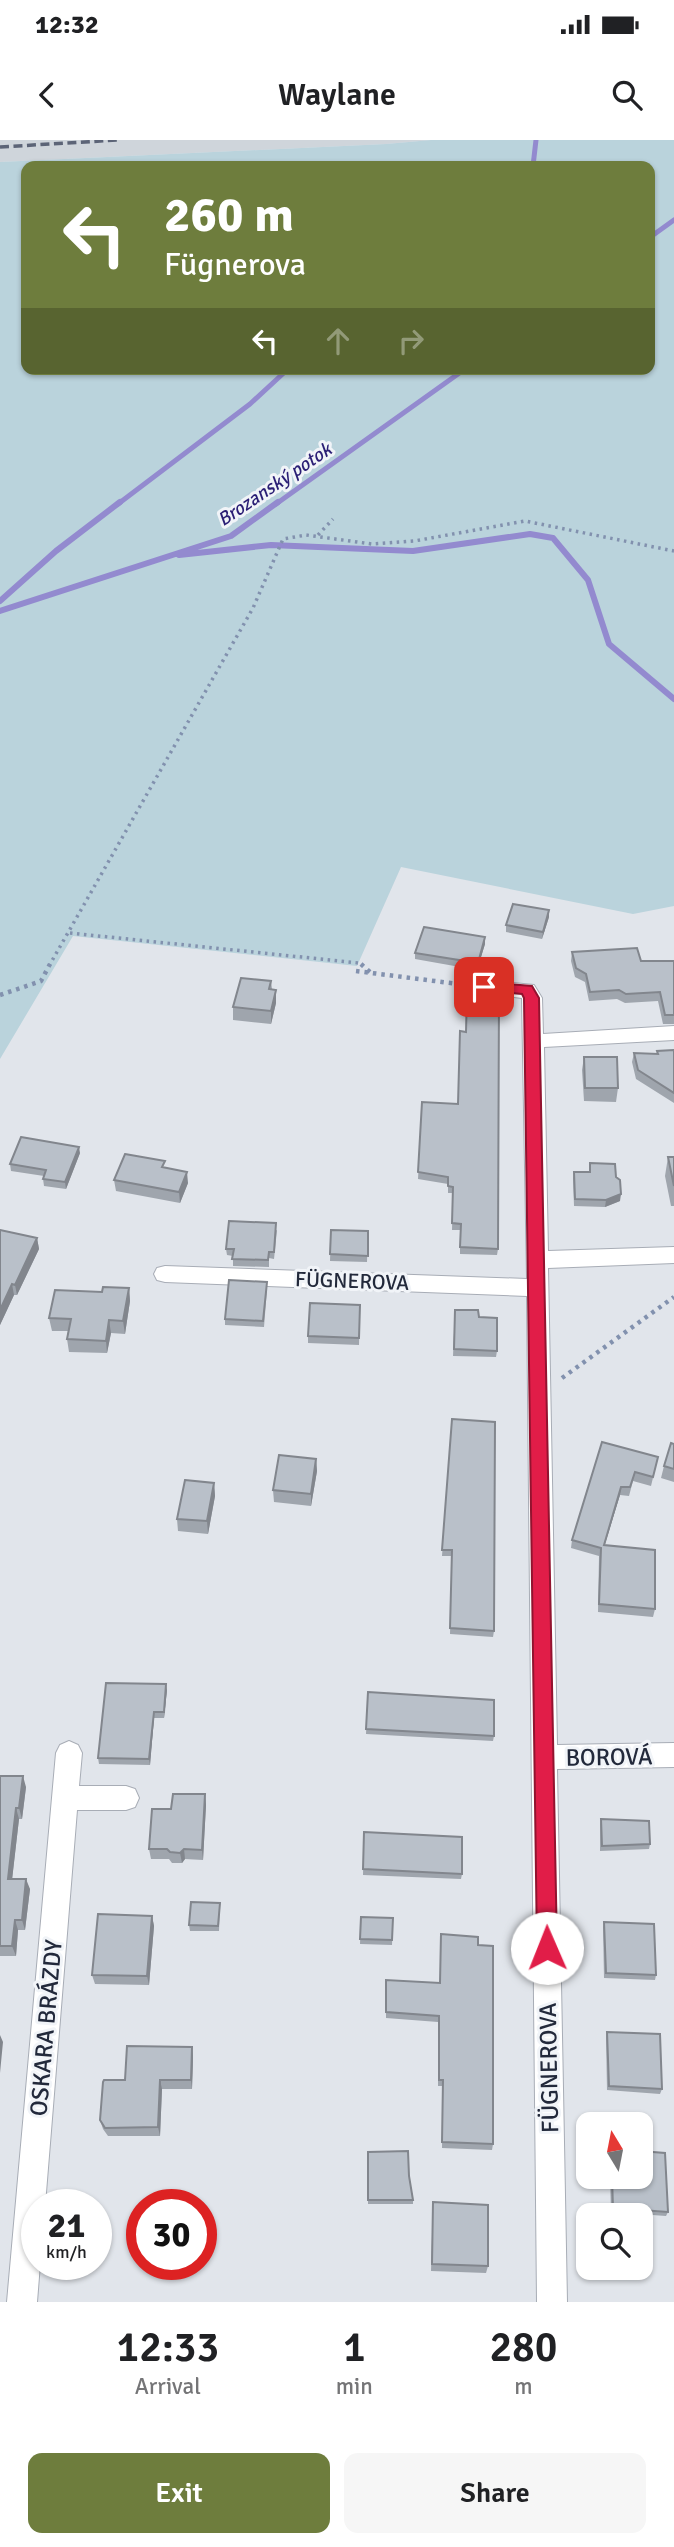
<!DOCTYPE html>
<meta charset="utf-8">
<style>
:root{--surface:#fff;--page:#f6f6f6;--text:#202124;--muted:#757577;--accent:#6e7d3d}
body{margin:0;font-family:Signika,sans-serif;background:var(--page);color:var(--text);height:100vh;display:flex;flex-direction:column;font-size:26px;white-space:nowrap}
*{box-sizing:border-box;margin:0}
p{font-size:23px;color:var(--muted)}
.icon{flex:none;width:38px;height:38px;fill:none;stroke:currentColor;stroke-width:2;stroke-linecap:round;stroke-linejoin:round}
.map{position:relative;height:2162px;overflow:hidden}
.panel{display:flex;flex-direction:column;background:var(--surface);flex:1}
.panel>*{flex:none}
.top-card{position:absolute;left:21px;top:21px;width:634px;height:214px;border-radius:14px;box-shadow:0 2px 5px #0004;background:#6e7d3d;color:#fff;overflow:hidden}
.needle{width:46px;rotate:350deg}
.controls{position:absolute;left:576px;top:1972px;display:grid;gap:14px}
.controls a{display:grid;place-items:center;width:77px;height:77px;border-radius:14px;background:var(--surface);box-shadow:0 2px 5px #0004;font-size:35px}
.speed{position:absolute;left:21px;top:2049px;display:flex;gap:14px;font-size:35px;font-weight:700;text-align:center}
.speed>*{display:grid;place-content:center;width:91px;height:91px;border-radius:50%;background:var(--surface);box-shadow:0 2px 5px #0004;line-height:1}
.speed small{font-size:18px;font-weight:400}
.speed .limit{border:10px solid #d22;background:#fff;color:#111}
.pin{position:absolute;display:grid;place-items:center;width:60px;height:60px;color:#fff;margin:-30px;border-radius:14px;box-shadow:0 4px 10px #0006}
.me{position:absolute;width:77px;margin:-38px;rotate:359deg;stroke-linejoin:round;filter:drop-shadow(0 0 5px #0008)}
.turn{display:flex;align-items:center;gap:24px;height:147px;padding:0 28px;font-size:32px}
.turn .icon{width:91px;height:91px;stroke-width:2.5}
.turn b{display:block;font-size:49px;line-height:60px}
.lanes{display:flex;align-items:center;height:66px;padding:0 28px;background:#0003;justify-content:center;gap:35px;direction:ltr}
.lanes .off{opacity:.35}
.eta{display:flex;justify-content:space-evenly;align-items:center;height:119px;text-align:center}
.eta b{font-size:42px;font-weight:600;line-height:49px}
.cta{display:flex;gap:14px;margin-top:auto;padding:14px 28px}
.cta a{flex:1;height:80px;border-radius:14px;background:var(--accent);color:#fff;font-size:28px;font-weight:600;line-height:80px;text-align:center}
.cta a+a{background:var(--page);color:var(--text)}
.status{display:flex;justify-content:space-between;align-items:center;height:49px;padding:0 35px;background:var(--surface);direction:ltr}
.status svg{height:19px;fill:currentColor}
header{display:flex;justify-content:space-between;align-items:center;height:91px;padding:0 28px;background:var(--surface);font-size:32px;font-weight:600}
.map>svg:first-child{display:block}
.built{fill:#cfd5db}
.green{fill:#bad3dc;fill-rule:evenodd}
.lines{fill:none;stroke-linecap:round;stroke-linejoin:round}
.stream-far1{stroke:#938acf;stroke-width:5}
.stream{stroke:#938acf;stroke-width:6}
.minor-casing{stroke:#a8adb6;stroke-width:2}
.path-far1{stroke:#8291ae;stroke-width:3.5;stroke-dasharray:2.5 4.5;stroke-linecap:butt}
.path{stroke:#8291ae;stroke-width:4.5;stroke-dasharray:3.5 5;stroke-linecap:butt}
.minor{fill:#fff;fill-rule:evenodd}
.rail{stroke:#5c6477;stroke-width:3.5;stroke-dasharray:9 4.5;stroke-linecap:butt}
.wall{fill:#9fa5ad}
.shaded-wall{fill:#82868d}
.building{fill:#b9c0c9;stroke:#82868d;stroke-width:2}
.route{fill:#e11d48;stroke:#92132f;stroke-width:2}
.labels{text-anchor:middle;stroke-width:6;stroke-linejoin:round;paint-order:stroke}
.far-water-label{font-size:19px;font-style:italic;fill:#2a1e75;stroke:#f1f4f8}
.street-label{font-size:21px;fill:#22293b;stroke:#f1f4f8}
.near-street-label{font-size:24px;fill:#22293b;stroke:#f1f4f8}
</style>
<div class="status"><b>12:32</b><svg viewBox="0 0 49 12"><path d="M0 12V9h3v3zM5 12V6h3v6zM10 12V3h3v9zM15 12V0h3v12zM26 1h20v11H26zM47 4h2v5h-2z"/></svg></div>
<header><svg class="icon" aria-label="back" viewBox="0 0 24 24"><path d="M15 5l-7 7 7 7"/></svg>Waylane<svg class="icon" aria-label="search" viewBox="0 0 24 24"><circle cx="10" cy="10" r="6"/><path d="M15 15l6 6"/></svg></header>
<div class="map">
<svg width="674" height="2162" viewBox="0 0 674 2162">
<rect width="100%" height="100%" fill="#e1e5eb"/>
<path class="built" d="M 0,0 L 431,0 L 386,4 L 0,22 Z"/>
<path class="green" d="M 431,0 L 674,0 L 674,766 L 633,774 L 401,727 L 357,826 L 73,796 L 0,919 L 0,22 L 386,4 ZM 26,26 L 649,26 L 649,229 L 26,229 Z"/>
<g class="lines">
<path class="stream-far1" d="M 533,26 L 536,0
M 649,98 L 674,80
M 118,364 L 250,264 L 288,229
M 276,364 L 465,229"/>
<path class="stream" d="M 179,415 L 271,405 L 413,411 L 530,394 L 553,398 L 588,440 L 609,504 L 674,559
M 0,461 L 56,411 L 120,362
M 0,471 L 231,396 L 278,362"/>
<defs>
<path id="minor" d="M 484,840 L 534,845 L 542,858 L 543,894 L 674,886 L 674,900 L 544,907 L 548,1111 L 674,1107 L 674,1123 L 548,1128 L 557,1605 L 674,1603 L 674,1627 L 557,1629 L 567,2162 L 537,2162 L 527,1156 L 165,1142 L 157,1140 L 154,1134 L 157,1128 L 165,1126 L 527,1139 L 522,858 L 477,852 L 475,847 L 477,842 Z
M 69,1601 L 78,1605 L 82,1613 L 79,1646 L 126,1646 L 135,1649 L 139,1658 L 135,1667 L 126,1670 L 77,1670 L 45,2065 L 37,2065 L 37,2124 L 40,2124 L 37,2162 L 7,2162 L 56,1613 L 60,1605 Z"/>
</defs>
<use href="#minor" class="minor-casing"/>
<path class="path-far1" d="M 318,395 L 333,379
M 70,793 L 359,823 L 363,826
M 49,826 L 253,468 L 283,399 L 306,395 L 372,404 L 414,401 L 525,381 L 674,411"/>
<path class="path" d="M 361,824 L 371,833
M 356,831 L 466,845
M 0,855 L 41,841 L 50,824
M 562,1238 L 674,1157"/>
<use href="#minor" class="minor"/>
<path class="rail" d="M 0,7 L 118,0"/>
</g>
<path class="wall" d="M 549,777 L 542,799 L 506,792 L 506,785 Z
M 485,797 L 485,804 L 477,830 L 415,819 L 415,813 Z
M 572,812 L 641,821 L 674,821 L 674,884 L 663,884 L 658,861 L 625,863 L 617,859 L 589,861 L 585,842 L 575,837 L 571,821 Z
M 271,841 L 272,849 L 276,850 L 276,863 L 271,884 L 233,880 L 233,867 Z
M 674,910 L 674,963 L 636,939 L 632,922 L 634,913 L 657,914 L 657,911 Z
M 584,917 L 618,948 L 616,962 L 584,961 L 582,930 Z
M 422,962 L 498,1109 L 497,1115 L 460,1114 L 460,1090 L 452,1090 L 453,1053 L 448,1053 L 448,1044 L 418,1039 Z
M 80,1013 L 66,1049 L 44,1046 L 43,1039 L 44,1036 L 11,1031 L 10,1024 Z
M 668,1017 L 674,1017 L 674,1066 L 671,1066 L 665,1036 Z
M 590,1023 L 616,1037 L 620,1061 L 605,1067 L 574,1066 L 573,1038 L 574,1032 L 589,1032 Z
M 165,1028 L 188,1043 L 180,1063 L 116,1051 L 114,1040 Z
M 0,1090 L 37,1098 L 39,1109 L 17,1155 L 14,1155 L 0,1185 Z
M 277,1090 L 274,1119 L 269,1118 L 269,1127 L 233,1126 L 233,1116 L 227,1115 L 226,1109 Z
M 331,1090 L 368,1091 L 367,1122 L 330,1121 Z
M 129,1148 L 130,1161 L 125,1194 L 111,1193 L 107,1213 L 69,1212 L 67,1199 L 68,1191 L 52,1191 L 49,1178 L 102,1152 Z
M 267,1149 L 264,1187 L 225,1185 L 225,1179 Z
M 360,1165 L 359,1205 L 308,1203 L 308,1196 Z
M 455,1170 L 479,1177 L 497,1211 L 496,1217 L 453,1216 Z
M 452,1279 L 494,1491 L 493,1497 L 450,1494 L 452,1416 L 442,1416 Z
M 602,1302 L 658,1317 L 651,1346 L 633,1341 L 629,1356 L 620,1355 L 604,1406 L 655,1469 L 653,1477 L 598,1472 L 599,1416 L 571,1408 L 572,1400 Z
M 674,1304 L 674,1342 L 661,1338 L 664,1326 Z
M 316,1319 L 317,1331 L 311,1366 L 274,1362 L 273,1350 Z
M 214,1343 L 215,1356 L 208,1394 L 178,1391 L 177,1379 Z
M 167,1550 L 164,1578 L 154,1578 L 150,1625 L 99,1624 L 98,1618 Z
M 368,1552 L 494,1596 L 493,1601 L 366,1594 Z
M 0,1636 L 26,1647 L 22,1679 L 19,1679 L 12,1739 L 30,1749 L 25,1790 L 18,1790 L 16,1816 L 0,1816 Z
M 205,1654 L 206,1665 L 203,1720 L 185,1719 L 182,1723 L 172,1723 L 169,1719 L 151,1719 L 149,1709 L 171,1669 Z
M 601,1679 L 650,1704 L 649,1709 L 600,1711 L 600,1684 Z
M 364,1692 L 462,1734 L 461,1739 L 363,1735 Z
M 220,1763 L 219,1791 L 190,1791 L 189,1785 Z
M 152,1776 L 154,1786 L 149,1845 L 95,1844 L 92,1835 Z
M 361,1777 L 393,1778 L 392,1805 L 360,1804 Z
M 604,1782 L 656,1835 L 655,1840 L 604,1838 L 603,1787 Z
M 478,1805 L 493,2004 L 492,2010 L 442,2008 L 443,1946 L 438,1946 L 438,1882 L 386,1878 L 386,1840 L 439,1843 Z
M 607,1892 L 662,1949 L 660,1954 L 607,1950 L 606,1896 Z
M 192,1907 L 193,1916 L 192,1949 L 162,1949 L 160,1996 L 108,1996 L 103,1989 L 100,1980 L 125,1940 Z
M 368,2012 L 413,2060 L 413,2064 L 368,2064 Z
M 610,2037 L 640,2037 L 668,2072 L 666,2076 L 611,2072 Z
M 433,2062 L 488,2126 L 486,2133 L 431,2131 Z"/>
<path class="shaded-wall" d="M 549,770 L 549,777 L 542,799 L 543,792 Z
M 485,797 L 485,804 L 477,830 L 478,823 Z
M 276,850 L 276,863 L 271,884 L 271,871 Z
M 79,1007 L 80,1013 L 66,1049 L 65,1042 Z
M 187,1032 L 188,1043 L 180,1063 L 179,1052 Z
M 621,1054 L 620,1061 L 605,1067 L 606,1060 Z
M 37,1098 L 39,1109 L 17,1155 L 15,1145 Z
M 12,1144 L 14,1155 L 0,1185 L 0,1170 Z
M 129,1148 L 130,1161 L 125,1194 L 123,1181 Z
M 109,1180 L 111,1193 L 107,1213 L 106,1201 Z
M 316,1319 L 317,1331 L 311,1366 L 311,1354 Z
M 214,1343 L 215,1356 L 208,1394 L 207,1381 Z
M 621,1347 L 620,1355 L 602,1414 L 604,1405 Z
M 166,1544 L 167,1550 L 164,1578 L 164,1572 Z
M 154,1572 L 154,1578 L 150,1625 L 149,1619 Z
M 23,1636 L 26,1647 L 22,1679 L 19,1668 Z
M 205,1654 L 206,1665 L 203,1720 L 202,1710 Z
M 16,1668 L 19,1679 L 11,1749 L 8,1739 Z
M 184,1709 L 185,1719 L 182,1723 L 180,1713 Z
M 26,1739 L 30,1749 L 25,1790 L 22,1780 Z
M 152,1776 L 154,1786 L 149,1845 L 147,1836 Z
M 15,1780 L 18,1790 L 16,1816 L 12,1806 Z
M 0,1895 L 3,1902 L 0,1933 Z
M 192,1907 L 193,1916 L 192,1949 L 191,1940 Z
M 160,1940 L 162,1949 L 160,1996 L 158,1987 Z
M 97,2066 L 99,2070 L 96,2110 L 96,2084 Z"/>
<path class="building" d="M 513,764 L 549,770 L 543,792 L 506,785 Z
M 424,787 L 485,797 L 478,823 L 415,813 Z
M 637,808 L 641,821 L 674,821 L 674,875 L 665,875 L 660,852 L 626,854 L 619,850 L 590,852 L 586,834 L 576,828 L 572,812 Z
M 241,838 L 271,841 L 269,849 L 276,850 L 271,871 L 233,867 Z
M 467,850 L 499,851 L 498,1109 L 460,1107 L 461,1084 L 452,1083 L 453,1047 L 448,1046 L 448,1037 L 418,1032 L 422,962 L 458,964 L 460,891 L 466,892 Z
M 674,910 L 674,953 L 638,930 L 634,913 L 658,914 L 657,911 Z
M 584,917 L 617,917 L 618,948 L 585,948 Z
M 21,997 L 79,1007 L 65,1042 L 43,1039 L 46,1030 L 10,1024 Z
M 125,1014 L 165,1021 L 162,1027 L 187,1032 L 179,1052 L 114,1040 Z
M 668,1017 L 674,1017 L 674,1046 Z
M 590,1023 L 615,1024 L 616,1037 L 620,1040 L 621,1054 L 606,1060 L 575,1059 L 574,1032 L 590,1032 Z
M 229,1081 L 276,1083 L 274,1112 L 269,1112 L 268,1120 L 232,1119 L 234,1109 L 226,1109 Z
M 0,1090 L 37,1098 L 15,1145 L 12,1144 L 0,1170 Z
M 331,1090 L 368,1091 L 368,1116 L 330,1114 Z
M 229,1140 L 267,1142 L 263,1181 L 225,1179 Z
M 103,1147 L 129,1148 L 123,1181 L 109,1180 L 106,1201 L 67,1199 L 71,1179 L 49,1178 L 55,1150 L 102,1152 Z
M 310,1163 L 360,1165 L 359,1198 L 308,1196 Z
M 455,1170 L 478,1170 L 479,1177 L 497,1178 L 497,1211 L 454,1209 Z
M 452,1279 L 495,1282 L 494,1491 L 450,1488 L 452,1410 L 442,1410 Z
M 602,1302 L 658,1317 L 653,1337 L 635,1332 L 630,1347 L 621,1347 L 604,1405 L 655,1410 L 655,1469 L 599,1464 L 601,1408 L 572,1400 Z
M 671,1303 L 674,1304 L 674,1329 L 664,1326 Z
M 279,1315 L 316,1319 L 311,1354 L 273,1350 Z
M 185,1340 L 214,1343 L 207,1381 L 177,1379 Z
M 106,1543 L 166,1544 L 164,1572 L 154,1572 L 149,1619 L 98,1618 Z
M 368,1552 L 494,1560 L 494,1596 L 366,1589 Z
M 0,1636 L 23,1636 L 19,1668 L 16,1668 L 8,1739 L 26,1739 L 22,1780 L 15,1780 L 12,1806 L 0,1806 Z
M 173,1654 L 205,1654 L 202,1710 L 184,1709 L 180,1713 L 170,1712 L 167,1709 L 149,1709 L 152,1669 L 171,1669 Z
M 601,1679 L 649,1681 L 650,1704 L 602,1706 Z
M 364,1692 L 462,1697 L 462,1734 L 363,1729 Z
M 191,1762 L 220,1763 L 218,1786 L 189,1785 Z
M 98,1774 L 152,1776 L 147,1836 L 92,1835 Z
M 361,1777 L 393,1778 L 392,1800 L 360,1799 Z
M 604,1782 L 654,1784 L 656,1835 L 606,1833 Z
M 441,1794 L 478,1797 L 478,1805 L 493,1806 L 493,2004 L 442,2002 L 443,1940 L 439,1940 L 439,1876 L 386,1872 L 386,1840 L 440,1843 Z
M 607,1892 L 660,1894 L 662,1949 L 609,1946 Z
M 127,1906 L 192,1907 L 191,1940 L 160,1940 L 158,1987 L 105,1988 L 100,1980 L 103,1942 L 104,1940 L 125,1940 Z
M 408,2011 L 409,2036 L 413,2060 L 368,2060 L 368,2012 Z
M 640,2011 L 665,2013 L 668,2072 L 613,2068 L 612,2037 L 640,2037 Z
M 433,2062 L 488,2065 L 488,2126 L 432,2124 Z"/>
<path class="route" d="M 484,842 L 532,846 L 539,858 L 557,1808 L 554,1815 L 547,1818 L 540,1815 L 537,1808 L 524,858 L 522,854 L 479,850 L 477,847 L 479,843 Z"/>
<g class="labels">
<g class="far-water-label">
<text transform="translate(274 344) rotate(-34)" y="7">Brozanský potok</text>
</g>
<g class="street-label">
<text transform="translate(352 1141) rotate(2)" y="7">FÜGNEROVA</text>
</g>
<g class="near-street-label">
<text transform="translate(609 1617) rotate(-1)" y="8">BOROVÁ</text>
<text transform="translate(46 1888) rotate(-85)" y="8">OSKARA BRÁZDY</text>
<text transform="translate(549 1928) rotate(-91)" y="8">FÜGNEROVA</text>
</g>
</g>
</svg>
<div class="controls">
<a><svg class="needle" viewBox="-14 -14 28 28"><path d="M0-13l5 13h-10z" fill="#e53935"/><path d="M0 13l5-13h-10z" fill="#757577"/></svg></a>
<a><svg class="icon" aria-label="search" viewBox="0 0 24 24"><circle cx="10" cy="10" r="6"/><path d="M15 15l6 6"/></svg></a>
</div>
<div class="speed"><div>21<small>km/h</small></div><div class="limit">30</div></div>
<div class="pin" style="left:484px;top:847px;background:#d93025"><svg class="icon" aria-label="arrive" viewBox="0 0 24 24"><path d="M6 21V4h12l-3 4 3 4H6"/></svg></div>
<svg class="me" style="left:547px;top:1808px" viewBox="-20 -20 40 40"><circle r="19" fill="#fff"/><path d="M0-13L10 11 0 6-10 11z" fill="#e11d48"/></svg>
<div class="top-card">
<div class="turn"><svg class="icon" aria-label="left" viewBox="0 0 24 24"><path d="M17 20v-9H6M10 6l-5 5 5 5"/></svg><div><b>260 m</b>Fügnerova</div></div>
<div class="lanes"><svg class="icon" aria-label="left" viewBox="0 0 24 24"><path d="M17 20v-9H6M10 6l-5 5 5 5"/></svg><svg class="icon off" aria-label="ahead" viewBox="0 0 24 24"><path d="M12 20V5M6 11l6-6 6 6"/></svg><svg class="icon off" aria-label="right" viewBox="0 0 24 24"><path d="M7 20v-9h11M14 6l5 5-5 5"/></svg></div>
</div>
</div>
<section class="panel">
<div class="eta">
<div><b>12:33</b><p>Arrival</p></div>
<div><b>1</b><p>min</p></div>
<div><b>280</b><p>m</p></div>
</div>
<div class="cta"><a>Exit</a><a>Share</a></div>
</section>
